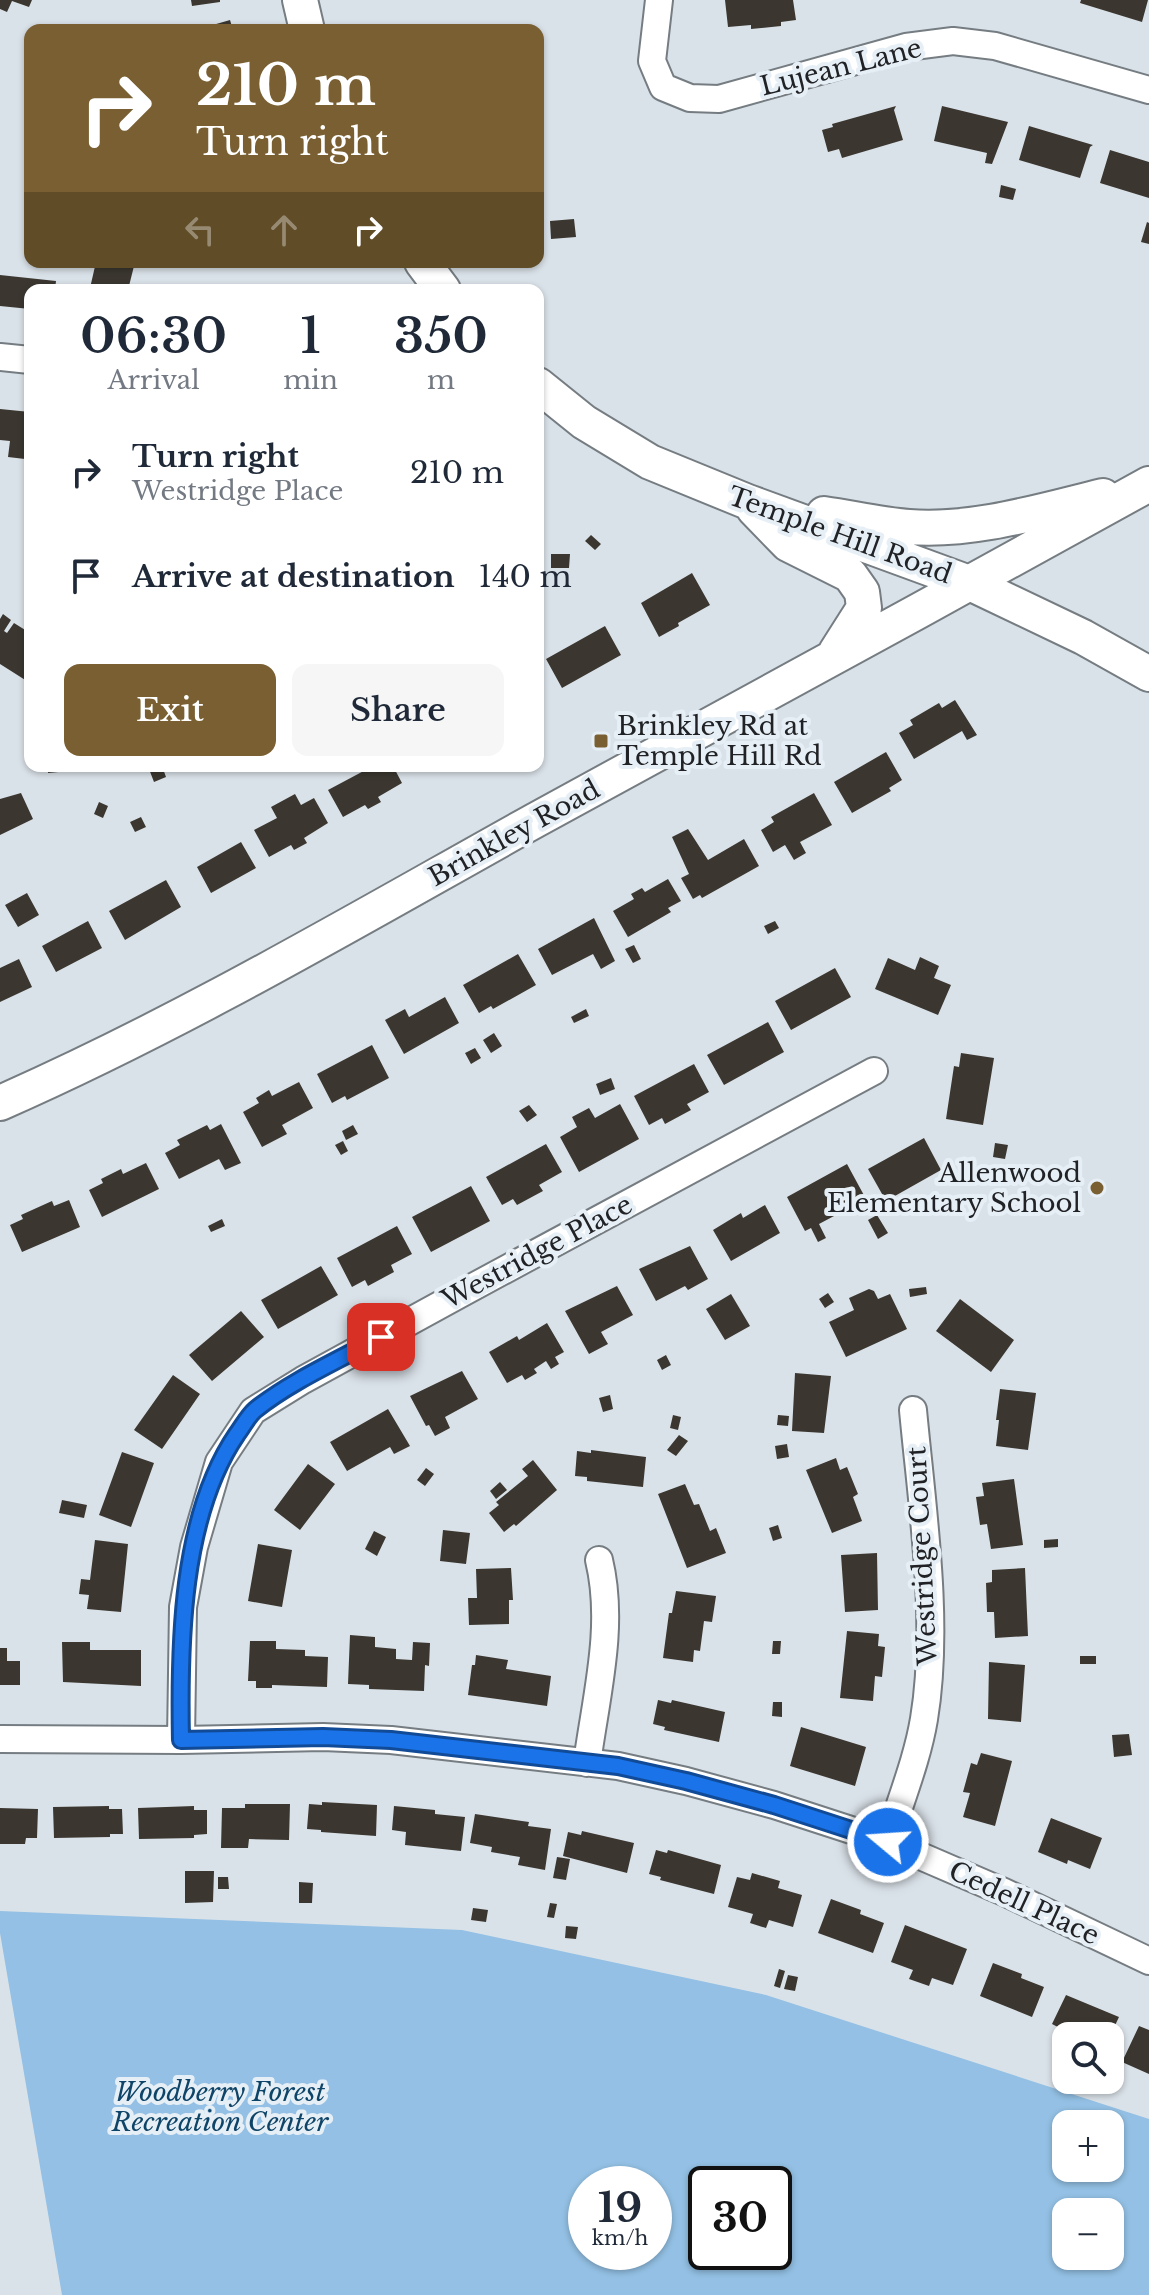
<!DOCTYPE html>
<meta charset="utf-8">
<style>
:root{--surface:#fff;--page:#f6f6f7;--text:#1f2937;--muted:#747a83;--accent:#795f31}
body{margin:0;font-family:"Libre Baskerville",serif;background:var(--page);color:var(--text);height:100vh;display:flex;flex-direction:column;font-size:30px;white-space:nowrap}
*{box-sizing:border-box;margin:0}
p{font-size:26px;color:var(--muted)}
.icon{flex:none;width:44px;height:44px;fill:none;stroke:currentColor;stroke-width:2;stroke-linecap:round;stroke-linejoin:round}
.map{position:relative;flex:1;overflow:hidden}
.sheet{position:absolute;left:24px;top:284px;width:520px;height:488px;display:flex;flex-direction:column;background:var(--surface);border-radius:16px;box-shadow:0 2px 6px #0004}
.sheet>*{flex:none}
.top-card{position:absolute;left:24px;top:24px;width:520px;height:244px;border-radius:16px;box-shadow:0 2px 6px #0004;background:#795f31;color:#fff;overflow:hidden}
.fabs{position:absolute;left:1052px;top:2022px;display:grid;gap:16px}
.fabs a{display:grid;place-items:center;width:72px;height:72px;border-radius:16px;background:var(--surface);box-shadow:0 2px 6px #0004;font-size:40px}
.speed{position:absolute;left:568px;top:2166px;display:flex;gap:16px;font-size:40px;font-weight:700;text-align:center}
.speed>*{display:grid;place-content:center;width:104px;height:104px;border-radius:50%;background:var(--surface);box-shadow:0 2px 6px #0004;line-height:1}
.speed small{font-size:20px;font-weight:400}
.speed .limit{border:4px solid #111;border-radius:12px;background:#fff;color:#111}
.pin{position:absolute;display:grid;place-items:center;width:68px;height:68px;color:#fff;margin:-34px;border-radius:16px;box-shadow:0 4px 12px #0006}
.me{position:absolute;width:88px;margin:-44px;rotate:288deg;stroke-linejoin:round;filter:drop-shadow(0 0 6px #0008)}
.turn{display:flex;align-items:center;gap:28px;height:168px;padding:0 40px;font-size:36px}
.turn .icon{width:104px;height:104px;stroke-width:2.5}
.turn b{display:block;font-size:56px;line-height:68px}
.lanes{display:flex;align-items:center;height:76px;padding:0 40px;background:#0003;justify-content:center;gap:40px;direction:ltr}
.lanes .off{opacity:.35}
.eta{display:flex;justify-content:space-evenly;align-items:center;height:136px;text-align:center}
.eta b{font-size:48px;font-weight:600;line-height:56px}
.button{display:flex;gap:16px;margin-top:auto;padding:16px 40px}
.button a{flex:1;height:92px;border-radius:16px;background:var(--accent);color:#fff;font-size:32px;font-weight:600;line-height:92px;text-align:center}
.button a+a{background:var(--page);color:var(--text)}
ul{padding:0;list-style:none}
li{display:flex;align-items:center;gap:24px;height:104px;padding:0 40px}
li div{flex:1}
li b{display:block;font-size:30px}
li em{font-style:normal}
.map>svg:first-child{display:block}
.green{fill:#93c0e4;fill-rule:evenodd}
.building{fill:#3b3730}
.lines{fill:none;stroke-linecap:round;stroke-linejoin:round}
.minor-casing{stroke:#757d82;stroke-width:30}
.major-casing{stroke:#757d82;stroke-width:38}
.minor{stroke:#fff;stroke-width:26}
.major{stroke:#fff;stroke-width:34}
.route-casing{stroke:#114b97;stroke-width:20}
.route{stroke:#1a73e8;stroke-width:14}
.poi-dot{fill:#795f31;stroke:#e7eff6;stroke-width:3}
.labels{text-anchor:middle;stroke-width:8;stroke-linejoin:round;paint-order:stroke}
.street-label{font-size:26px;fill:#202225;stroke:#e7eff6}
.poi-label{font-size:26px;fill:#202225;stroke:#e7eff6;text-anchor:start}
.park-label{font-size:26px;font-style:italic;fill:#0e4467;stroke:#e7eff6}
</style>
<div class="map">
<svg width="1149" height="2295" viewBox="0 0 1149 2295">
<rect width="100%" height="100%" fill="#dae2e9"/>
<path class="green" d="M 0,1911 L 462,1930 L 766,1995 L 1149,2119 L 1149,2295 L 62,2295 L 0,1933 ZM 1066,2124 L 1110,2124 L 1110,2168 L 1066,2168 ZM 586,2184 L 654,2184 L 654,2252 L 586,2252 ZM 706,2184 L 774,2184 L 774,2252 L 706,2252 ZM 1066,2212 L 1110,2212 L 1110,2256 L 1066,2256 Z"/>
<path class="building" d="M 0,0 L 32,0 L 29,7 L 12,1 L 7,12 L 0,9 Z
M 191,0 L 220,0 L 220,2 L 192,6 Z
M 725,0 L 793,0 L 796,20 L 781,22 L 781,26 L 751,29 L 751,25 L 728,27 Z
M 1081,0 L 1148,0 L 1142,22 L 1080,3 Z
M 230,20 L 233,30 L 199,30 L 199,29 Z
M 896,106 L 894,110 L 903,140 L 842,158 L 839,149 L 828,152 L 822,130 L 833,127 L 832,124 Z
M 942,106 L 1008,122 L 992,164 L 985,163 L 987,153 L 934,141 Z
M 1029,126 L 1093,145 L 1090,147 L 1080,178 L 1019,160 Z
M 1110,150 L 1149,162 L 1149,198 L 1100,183 Z
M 1001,185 L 1016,189 L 1013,200 L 999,197 Z
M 574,219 L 576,237 L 551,239 L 550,221 Z
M 1147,222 L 1149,223 L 1149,244 L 1141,242 Z
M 96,262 L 134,266 L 128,290 L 90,288 Z
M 0,275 L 56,281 L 55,290 L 30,290 L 30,309 L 0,306 Z
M 0,409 L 30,412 L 25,459 L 8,457 L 10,441 L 0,440 Z
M 591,535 L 601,544 L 595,550 L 585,541 Z
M 551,554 L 570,554 L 569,568 L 551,568 Z
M 692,573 L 710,605 L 678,623 L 679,626 L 659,637 L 641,603 Z
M 3,614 L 11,620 L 4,631 L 7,633 L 14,623 L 30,633 L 30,683 L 0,664 L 0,619 Z
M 605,626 L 621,655 L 562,688 L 546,659 Z
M 955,700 L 977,735 L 967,740 L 962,731 L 914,759 L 899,733 L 913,725 L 910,720 L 939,703 L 942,708 Z
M 886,752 L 902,780 L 889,788 L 891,791 L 852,813 L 834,782 Z
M 48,766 L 79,766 L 79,770 L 48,773 Z
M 156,766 L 162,766 L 166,777 L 154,782 L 149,769 Z
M 373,766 L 393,766 L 402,783 L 378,797 L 381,802 L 368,809 L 365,805 L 343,817 L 328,790 Z
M 21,793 L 33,819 L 0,835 L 0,799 Z
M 814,793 L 832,825 L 800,842 L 806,853 L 794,860 L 785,845 L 773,852 L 761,830 L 774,822 L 771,817 Z
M 295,794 L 301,805 L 314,798 L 328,823 L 304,838 L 307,843 L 294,850 L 291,845 L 269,857 L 254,830 L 277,818 L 271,807 Z
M 99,802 L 108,806 L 103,818 L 94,814 Z
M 141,817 L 146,827 L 135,832 L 130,822 Z
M 688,829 L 708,860 L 744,839 L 759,866 L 702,898 L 700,895 L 693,899 L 681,878 L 689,874 L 672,837 Z
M 241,842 L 256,868 L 211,893 L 197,867 Z
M 668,879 L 681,901 L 668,908 L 671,912 L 628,937 L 613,911 L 634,899 L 631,894 L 642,888 L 645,892 Z
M 166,880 L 181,907 L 125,940 L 109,911 Z
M 27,893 L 39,915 L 18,927 L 5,905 Z
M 594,918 L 615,961 L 601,969 L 593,954 L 552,975 L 538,949 Z
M 88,921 L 102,948 L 56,972 L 42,946 Z
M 775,921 L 779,928 L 768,934 L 764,926 Z
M 634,945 L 641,959 L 633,963 L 625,949 Z
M 518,954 L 536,985 L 493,1009 L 491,1006 L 479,1013 L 463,985 Z
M 920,957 L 939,966 L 934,978 L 951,985 L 938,1015 L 875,989 L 888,958 L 915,970 Z
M 19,959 L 32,987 L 0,1002 L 0,968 Z
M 835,968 L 851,997 L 791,1030 L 775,1001 Z
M 445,997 L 459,1023 L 404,1054 L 385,1020 L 405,1009 L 409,1017 Z
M 586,1009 L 589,1016 L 574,1023 L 571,1017 Z
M 768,1022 L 784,1052 L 724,1085 L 707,1055 Z
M 494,1033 L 502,1046 L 491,1053 L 483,1040 Z
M 372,1045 L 389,1078 L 347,1100 L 345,1096 L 332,1103 L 317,1074 Z
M 475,1048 L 481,1058 L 471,1064 L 465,1053 Z
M 961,1053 L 994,1058 L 983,1125 L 946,1119 L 954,1066 L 959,1067 Z
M 694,1064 L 709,1092 L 687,1104 L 691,1110 L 665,1124 L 662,1118 L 649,1125 L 634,1096 Z
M 611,1078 L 615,1089 L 600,1095 L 596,1084 Z
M 299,1082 L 313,1108 L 282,1125 L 287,1134 L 262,1147 L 243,1112 L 259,1103 L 256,1098 L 269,1090 L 272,1096 Z
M 620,1104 L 639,1139 L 579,1172 L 560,1137 L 577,1127 L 572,1117 L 589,1108 L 595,1118 Z
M 529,1105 L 537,1115 L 527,1122 L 519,1111 Z
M 221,1124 L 241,1163 L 225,1170 L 219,1159 L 179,1179 L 165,1153 L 180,1145 L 177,1140 L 207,1125 L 210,1130 Z
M 353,1125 L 358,1134 L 346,1140 L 342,1131 Z
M 924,1138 L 941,1170 L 886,1201 L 868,1169 Z
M 343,1141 L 348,1151 L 341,1155 L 335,1145 Z
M 995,1143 L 1008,1145 L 1005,1159 L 993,1157 Z
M 546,1144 L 562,1172 L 539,1185 L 543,1191 L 517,1205 L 513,1199 L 502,1205 L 486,1177 Z
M 146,1163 L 159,1189 L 102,1217 L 89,1190 L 103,1183 L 101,1179 L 121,1169 L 123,1174 Z
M 847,1164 L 866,1199 L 819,1224 L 826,1238 L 818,1242 L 811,1228 L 805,1231 L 787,1197 Z
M 471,1186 L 490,1221 L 431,1252 L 412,1217 Z
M 69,1200 L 80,1227 L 22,1252 L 10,1225 L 23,1219 L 21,1215 L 52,1201 L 54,1206 Z
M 765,1205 L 780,1233 L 731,1261 L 713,1230 L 741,1213 L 743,1218 Z
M 877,1215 L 888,1233 L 878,1239 L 868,1220 Z
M 222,1219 L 225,1226 L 211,1232 L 208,1226 Z
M 397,1226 L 412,1254 L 391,1265 L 394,1272 L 368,1286 L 365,1280 L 352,1287 L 337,1258 Z
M 690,1246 L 708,1279 L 688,1290 L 685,1286 L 656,1301 L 639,1269 Z
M 321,1266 L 338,1295 L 278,1329 L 261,1300 Z
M 617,1286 L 633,1315 L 601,1332 L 608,1344 L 589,1354 L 565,1311 Z
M 926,1287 L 927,1294 L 910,1297 L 909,1289 Z
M 869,1289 L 874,1291 L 878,1299 L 890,1294 L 907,1329 L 846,1357 L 829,1322 L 854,1310 L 849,1298 Z
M 828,1293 L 834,1302 L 825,1308 L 819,1299 Z
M 731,1294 L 750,1326 L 725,1340 L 706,1309 Z
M 960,1299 L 1014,1340 L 991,1372 L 936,1331 Z
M 241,1311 L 264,1337 L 212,1381 L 189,1355 Z
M 547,1323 L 564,1352 L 555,1357 L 559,1364 L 551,1369 L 546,1361 L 534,1369 L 537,1373 L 525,1380 L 522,1375 L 507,1383 L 489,1352 L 517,1336 L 519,1340 Z
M 666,1355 L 671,1365 L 662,1370 L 657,1360 Z
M 462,1371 L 478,1399 L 445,1417 L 450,1428 L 435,1436 L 429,1425 L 426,1426 L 410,1396 Z
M 795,1373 L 831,1376 L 824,1433 L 792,1431 Z
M 173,1375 L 200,1394 L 162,1449 L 134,1430 Z
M 1000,1389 L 1036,1393 L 1028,1450 L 996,1446 L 999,1420 L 996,1420 Z
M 610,1395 L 613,1409 L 603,1412 L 599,1398 Z
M 388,1409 L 410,1446 L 394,1454 L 390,1447 L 347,1471 L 330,1442 Z
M 673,1415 L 681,1417 L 678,1430 L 670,1428 Z
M 778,1415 L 789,1416 L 788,1426 L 777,1425 Z
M 679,1435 L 688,1441 L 676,1456 L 667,1450 Z
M 787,1444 L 789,1457 L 777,1459 L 775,1446 Z
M 591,1450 L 646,1457 L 643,1487 L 587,1481 L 587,1477 L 575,1476 L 577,1451 L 591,1453 Z
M 122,1452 L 154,1463 L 131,1527 L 99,1515 Z
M 836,1458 L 840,1470 L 847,1467 L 858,1494 L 853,1497 L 862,1521 L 832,1533 L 806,1470 Z
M 533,1460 L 557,1490 L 516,1526 L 514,1524 L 504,1532 L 489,1513 L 499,1505 L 496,1502 L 528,1476 L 522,1469 Z
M 308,1464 L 335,1484 L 300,1530 L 274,1510 Z
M 426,1468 L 434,1474 L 425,1486 L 417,1480 Z
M 1014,1479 L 1023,1545 L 991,1549 L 987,1524 L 980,1525 L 976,1497 L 984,1496 L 982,1483 Z
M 500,1482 L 507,1490 L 496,1499 L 490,1491 Z
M 685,1484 L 694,1505 L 699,1504 L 710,1531 L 716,1528 L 726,1553 L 687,1568 L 658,1494 Z
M 62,1500 L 87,1505 L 84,1518 L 59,1513 Z
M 778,1525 L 782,1538 L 773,1541 L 769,1528 Z
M 443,1530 L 470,1533 L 466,1564 L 440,1561 Z
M 374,1531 L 386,1537 L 377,1556 L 365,1549 Z
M 1058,1539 L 1058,1547 L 1044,1548 L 1044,1540 Z
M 95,1540 L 128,1544 L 121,1612 L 87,1609 L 89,1595 L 79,1594 L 81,1579 L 90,1580 Z
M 258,1544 L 292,1550 L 282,1607 L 248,1601 Z
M 877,1553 L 878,1610 L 845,1612 L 841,1555 Z
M 511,1568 L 513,1600 L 509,1600 L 509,1624 L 469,1625 L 468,1598 L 477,1598 L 476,1569 Z
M 1025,1568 L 1028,1636 L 995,1638 L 994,1612 L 987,1612 L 986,1583 L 992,1582 L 992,1570 Z
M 676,1591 L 716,1596 L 712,1622 L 704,1621 L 700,1651 L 694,1650 L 693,1662 L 663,1658 L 669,1613 L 672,1613 Z
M 847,1631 L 879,1634 L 878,1646 L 885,1647 L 882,1677 L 875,1676 L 873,1701 L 840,1698 Z
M 350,1635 L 375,1637 L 375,1647 L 396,1649 L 396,1659 L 412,1660 L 413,1642 L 430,1643 L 429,1666 L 425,1665 L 424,1691 L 369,1689 L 369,1685 L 348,1684 Z
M 250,1641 L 276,1641 L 276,1649 L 305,1650 L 305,1656 L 328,1657 L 327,1687 L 272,1685 L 272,1688 L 256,1688 L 256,1681 L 248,1681 Z
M 773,1641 L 781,1641 L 780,1654 L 772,1654 Z
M 62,1642 L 90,1642 L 90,1650 L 141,1650 L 141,1686 L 63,1682 Z
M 0,1648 L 7,1648 L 7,1661 L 20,1661 L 20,1685 L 0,1685 Z
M 476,1655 L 508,1660 L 506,1669 L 551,1676 L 547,1706 L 468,1695 L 472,1665 L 475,1665 Z
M 1080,1656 L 1096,1656 L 1096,1664 L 1080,1664 Z
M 989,1662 L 1025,1665 L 1021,1722 L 988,1719 Z
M 658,1700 L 671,1703 L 672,1700 L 725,1712 L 719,1742 L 664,1730 L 665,1727 L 653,1724 Z
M 773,1702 L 782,1702 L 782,1717 L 772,1716 Z
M 801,1727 L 866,1747 L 855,1786 L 790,1766 Z
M 1129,1734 L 1132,1755 L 1114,1757 L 1112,1735 Z
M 981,1753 L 1012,1761 L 995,1826 L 963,1817 L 970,1793 L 963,1792 L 971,1763 L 977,1765 Z
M 322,1802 L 377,1805 L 376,1836 L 321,1832 L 321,1830 L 307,1829 L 309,1804 L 322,1805 Z
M 245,1804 L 290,1804 L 289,1840 L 249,1839 L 248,1848 L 221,1848 L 222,1808 L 245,1808 Z
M 109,1806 L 109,1809 L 122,1809 L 123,1834 L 110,1834 L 110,1837 L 54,1838 L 53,1807 Z
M 194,1806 L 194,1810 L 207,1810 L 207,1834 L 194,1835 L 194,1838 L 139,1839 L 138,1808 Z
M 394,1806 L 435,1810 L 435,1814 L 465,1817 L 461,1851 L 405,1845 L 406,1832 L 392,1830 Z
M 0,1808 L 38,1809 L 37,1838 L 26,1838 L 25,1844 L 0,1844 Z
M 475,1814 L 529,1822 L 528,1826 L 551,1829 L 545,1870 L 518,1865 L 520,1857 L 491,1852 L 492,1847 L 470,1843 Z
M 1051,1818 L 1102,1838 L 1090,1869 L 1068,1860 L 1067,1864 L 1038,1852 Z
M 582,1831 L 634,1843 L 627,1873 L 563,1856 L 568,1832 L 581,1835 Z
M 656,1850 L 667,1853 L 668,1850 L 721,1865 L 714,1894 L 660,1880 L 661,1877 L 649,1874 Z
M 557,1857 L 570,1859 L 566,1880 L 553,1878 Z
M 185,1871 L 214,1871 L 213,1902 L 185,1903 Z
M 752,1873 L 780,1881 L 778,1888 L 802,1895 L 793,1927 L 769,1920 L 766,1928 L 750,1923 L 753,1914 L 728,1907 L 737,1877 L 750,1880 Z
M 218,1877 L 228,1877 L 229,1889 L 218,1889 Z
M 299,1882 L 313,1883 L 312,1903 L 299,1903 Z
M 831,1899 L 861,1910 L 860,1914 L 884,1923 L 873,1953 L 818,1933 Z
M 550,1903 L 557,1904 L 554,1918 L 547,1917 Z
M 473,1908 L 488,1910 L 486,1922 L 471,1920 Z
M 905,1925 L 967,1949 L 953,1985 L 932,1978 L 929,1986 L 909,1979 L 913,1970 L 891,1962 Z
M 566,1926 L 578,1927 L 576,1939 L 565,1938 Z
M 993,1963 L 1022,1974 L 1021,1978 L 1044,1987 L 1032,2017 L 980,1996 Z
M 779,1969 L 785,1971 L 780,1988 L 774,1986 Z
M 788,1975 L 798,1977 L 795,1991 L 784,1989 Z
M 1066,1995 L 1119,2017 L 1110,2036 L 1075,2036 L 1052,2024 Z
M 1139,2026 L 1149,2030 L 1149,2074 L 1122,2062 Z"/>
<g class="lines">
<defs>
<path id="minor" d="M 659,0 L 652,61 L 663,87 L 690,98 L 719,99 L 906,47 L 953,41 L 995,46 L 1149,90
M 0,357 L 30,360
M 0,1739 L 181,1740 L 323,1737 L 391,1740 L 618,1766 L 686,1781 L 774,1805 L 888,1842 L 1004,1892 L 1149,1961
M 181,1740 L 183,1607 L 194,1547 L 219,1462 L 253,1411 L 303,1380 L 460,1294 L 874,1071
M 587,1763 C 596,1696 615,1626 599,1560
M 888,1842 C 900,1801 917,1761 924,1719 C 940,1623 922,1507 913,1410"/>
<path id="major" d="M 300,0 L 307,30
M 422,262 L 443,290
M 538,385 L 584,422 L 650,462 L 748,502 L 972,584 L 1083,637 L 1149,674
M 754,509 L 788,544 L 850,575 L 862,592 L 864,608 L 836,652
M 824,514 C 852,518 881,525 909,527 C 973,532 1041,511 1103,496
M 0,1103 C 184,1022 358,919 534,821 C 738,708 945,598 1149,484"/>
</defs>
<use href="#minor" class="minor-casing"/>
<use href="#major" class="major-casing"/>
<use href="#minor" class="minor"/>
<use href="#major" class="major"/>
</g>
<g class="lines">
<defs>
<path id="route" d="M 381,1337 C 341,1359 291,1381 255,1410 C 248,1416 243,1426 237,1434 C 181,1516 179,1643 181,1740 L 323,1737 L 391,1740 L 618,1766 L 686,1781 L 774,1805 L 888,1842"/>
</defs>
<use href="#route" class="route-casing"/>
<use href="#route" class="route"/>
</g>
<g class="poi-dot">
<rect x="593" y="733" width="16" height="16" rx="4"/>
<circle cx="1097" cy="1188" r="8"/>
</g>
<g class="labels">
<g class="street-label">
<text transform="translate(841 67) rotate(-14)" y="9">Lujean Lane</text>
<text transform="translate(840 535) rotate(20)" y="9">Temple Hill Road</text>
<text transform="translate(514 833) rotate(-29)" y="9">Brinkley Road</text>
<text transform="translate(537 1252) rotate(-28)" y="9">Westridge Place</text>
<text transform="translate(922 1556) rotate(-93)" y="9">Westridge Court</text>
<text transform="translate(1024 1903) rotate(25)" y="9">Cedell Place</text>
</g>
<g class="poi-label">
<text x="617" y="735">Brinkley Rd at<tspan x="617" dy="30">Temple Hill Rd</tspan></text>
<text x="1081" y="1182" text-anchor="end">Allenwood<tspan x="1081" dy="30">Elementary School</tspan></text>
</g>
<g class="park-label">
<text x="220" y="2101">Woodberry Forest<tspan x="220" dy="30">Recreation Center</tspan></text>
</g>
</g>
</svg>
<div class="fabs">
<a><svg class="icon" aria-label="search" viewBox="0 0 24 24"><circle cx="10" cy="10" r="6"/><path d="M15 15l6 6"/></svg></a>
<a>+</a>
<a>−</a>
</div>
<div class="speed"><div>19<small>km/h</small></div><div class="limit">30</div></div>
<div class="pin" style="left:381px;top:1337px;background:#d93025"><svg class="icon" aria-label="arrive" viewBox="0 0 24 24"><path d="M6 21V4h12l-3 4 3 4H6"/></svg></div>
<svg class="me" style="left:888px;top:1842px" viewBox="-20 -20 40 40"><circle r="17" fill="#1a73e8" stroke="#fff" stroke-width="3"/><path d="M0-11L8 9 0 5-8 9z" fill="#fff"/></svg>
<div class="top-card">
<div class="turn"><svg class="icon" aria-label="right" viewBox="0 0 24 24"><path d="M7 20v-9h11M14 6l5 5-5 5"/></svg><div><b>210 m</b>Turn right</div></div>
<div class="lanes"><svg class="icon off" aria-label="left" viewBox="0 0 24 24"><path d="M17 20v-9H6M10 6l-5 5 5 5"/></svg><svg class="icon off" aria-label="ahead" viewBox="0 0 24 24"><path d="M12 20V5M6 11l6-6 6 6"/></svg><svg class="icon" aria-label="right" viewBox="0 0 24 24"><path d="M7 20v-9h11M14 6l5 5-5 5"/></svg></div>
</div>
<section class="sheet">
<div class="eta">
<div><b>06:30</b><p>Arrival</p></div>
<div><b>1</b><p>min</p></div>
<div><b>350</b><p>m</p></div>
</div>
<ul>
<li><svg class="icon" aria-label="right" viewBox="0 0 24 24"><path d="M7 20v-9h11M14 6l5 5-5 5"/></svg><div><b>Turn right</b><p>Westridge Place</p></div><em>210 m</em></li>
<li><svg class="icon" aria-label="arrive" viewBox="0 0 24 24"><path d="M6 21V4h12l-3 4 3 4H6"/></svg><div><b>Arrive at destination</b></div><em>140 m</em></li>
</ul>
<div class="button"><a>Exit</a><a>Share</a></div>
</section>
</div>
